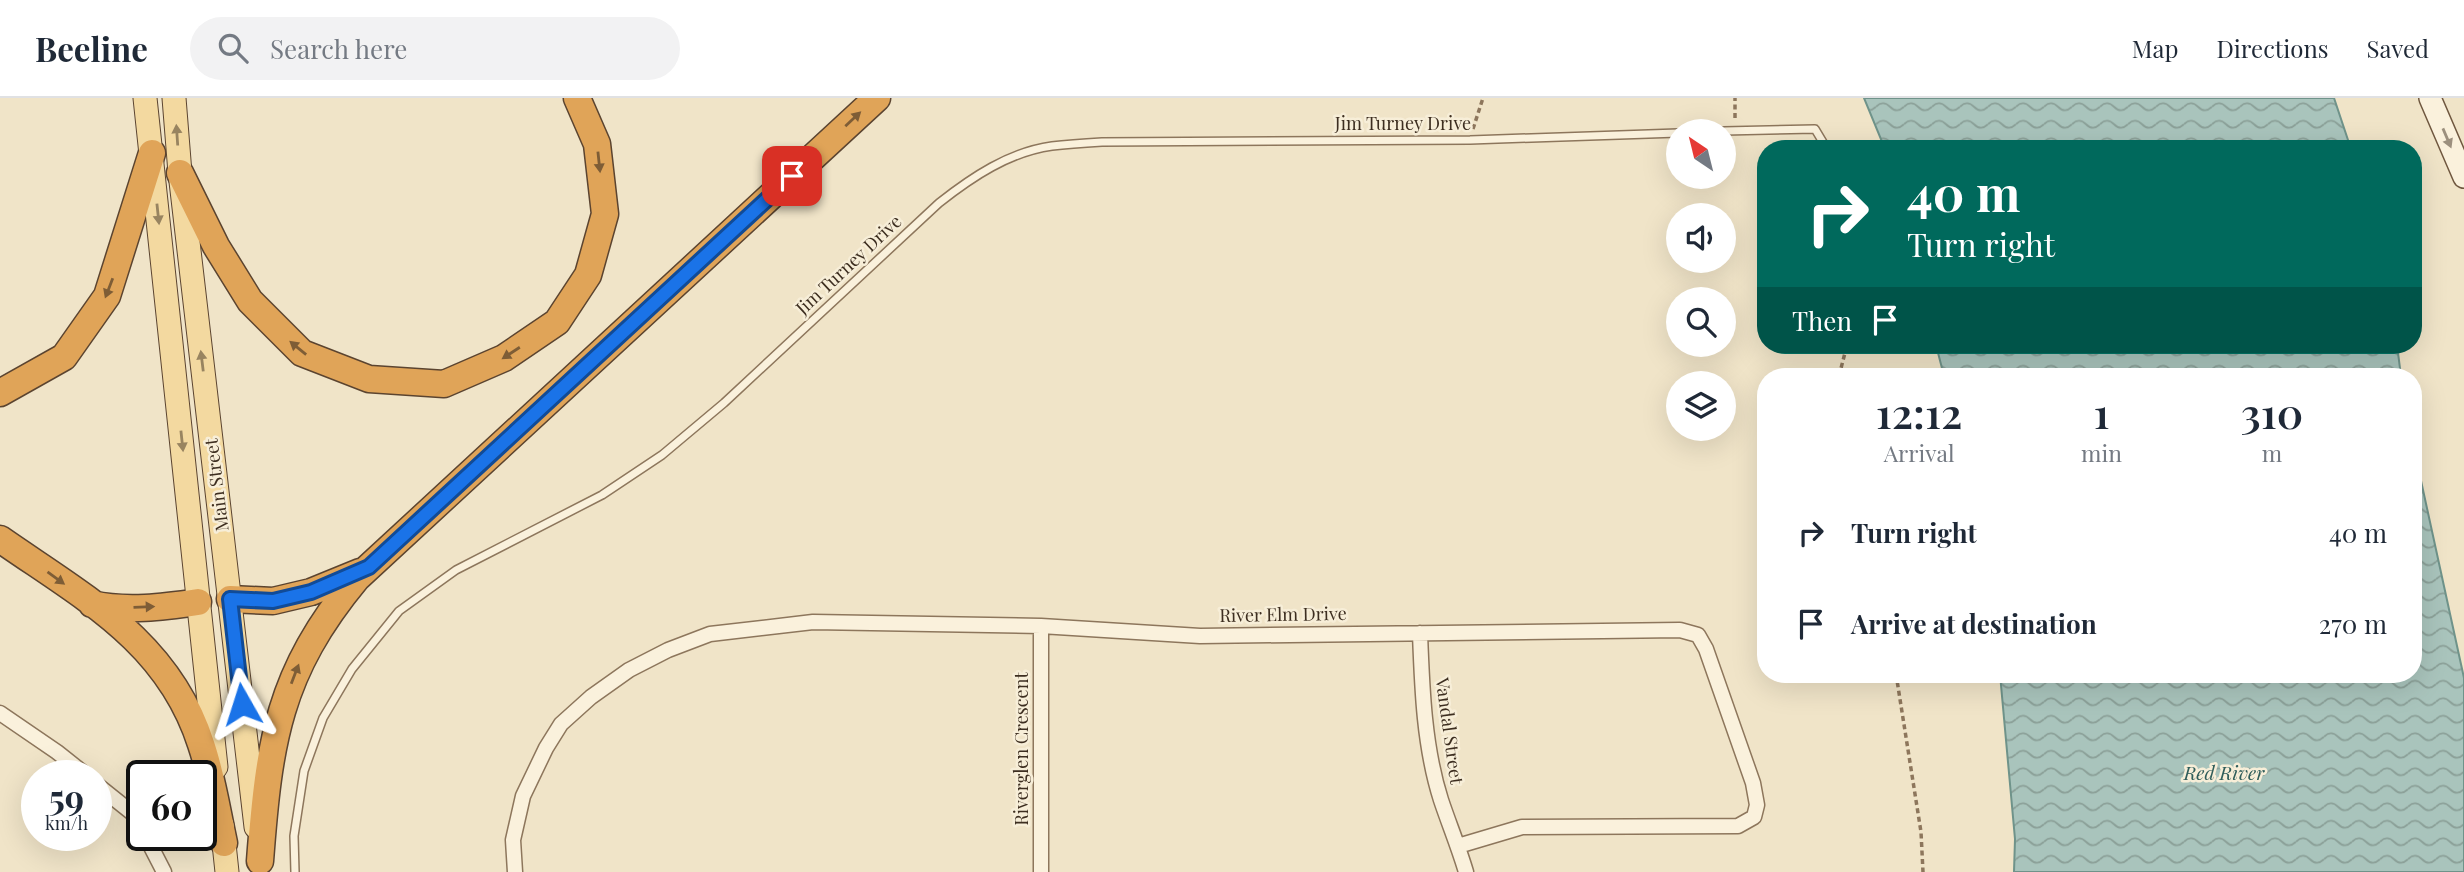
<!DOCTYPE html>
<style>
:root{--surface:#fff;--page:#f2f2f3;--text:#1f2937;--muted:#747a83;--line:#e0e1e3}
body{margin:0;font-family:"Playfair Display",serif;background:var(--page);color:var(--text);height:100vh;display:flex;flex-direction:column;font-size:26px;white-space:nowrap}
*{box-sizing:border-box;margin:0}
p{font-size:23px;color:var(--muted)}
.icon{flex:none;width:38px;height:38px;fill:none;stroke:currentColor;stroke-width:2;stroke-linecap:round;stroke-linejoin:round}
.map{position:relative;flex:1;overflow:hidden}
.details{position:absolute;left:1757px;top:270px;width:665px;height:315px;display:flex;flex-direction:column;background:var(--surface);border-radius:28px;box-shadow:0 7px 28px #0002}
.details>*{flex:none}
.guide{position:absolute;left:1757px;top:42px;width:665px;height:214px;border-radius:28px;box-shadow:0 7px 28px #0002;background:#00695c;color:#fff;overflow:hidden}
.needle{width:46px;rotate:325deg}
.controls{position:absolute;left:1666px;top:21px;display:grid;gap:14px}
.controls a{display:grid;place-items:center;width:70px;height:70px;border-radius:50%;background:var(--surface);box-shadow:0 7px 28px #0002;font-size:35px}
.speed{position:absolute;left:21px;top:662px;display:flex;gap:14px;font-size:35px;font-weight:700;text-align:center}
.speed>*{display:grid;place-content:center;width:91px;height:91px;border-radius:50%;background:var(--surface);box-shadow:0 7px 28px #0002;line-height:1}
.speed small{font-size:18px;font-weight:400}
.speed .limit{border:4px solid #111;border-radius:10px;background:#fff;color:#111}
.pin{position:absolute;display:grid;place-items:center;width:60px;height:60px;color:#fff;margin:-30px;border-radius:14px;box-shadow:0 4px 10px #0006}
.me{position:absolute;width:77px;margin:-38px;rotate:354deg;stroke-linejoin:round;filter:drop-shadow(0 0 5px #0008)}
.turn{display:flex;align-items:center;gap:24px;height:147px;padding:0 35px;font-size:32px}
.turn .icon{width:91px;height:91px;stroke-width:2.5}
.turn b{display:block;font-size:49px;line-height:60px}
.then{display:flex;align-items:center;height:66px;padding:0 35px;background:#0003;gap:14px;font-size:26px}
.eta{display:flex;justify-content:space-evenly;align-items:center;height:119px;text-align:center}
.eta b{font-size:42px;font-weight:600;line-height:49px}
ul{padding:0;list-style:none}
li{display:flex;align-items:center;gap:21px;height:91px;padding:0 35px}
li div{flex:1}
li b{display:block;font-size:26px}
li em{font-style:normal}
header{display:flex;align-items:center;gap:42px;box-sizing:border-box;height:98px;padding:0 35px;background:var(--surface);border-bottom:2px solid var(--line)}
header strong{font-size:33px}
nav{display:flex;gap:38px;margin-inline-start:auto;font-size:24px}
.search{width:490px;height:63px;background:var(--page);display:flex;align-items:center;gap:18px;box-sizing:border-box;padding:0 24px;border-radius:38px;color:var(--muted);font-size:26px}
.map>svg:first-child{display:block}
.water{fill:url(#water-waves);stroke:#6f938a;stroke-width:2}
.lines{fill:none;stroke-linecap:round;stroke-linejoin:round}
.lane-casing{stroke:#8d765c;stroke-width:10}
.street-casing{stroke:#8d765c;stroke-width:17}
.secondary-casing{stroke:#6f573f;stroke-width:24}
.primary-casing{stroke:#5b4430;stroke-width:25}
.highway-casing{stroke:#5b4430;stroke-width:29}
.path{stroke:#8d765c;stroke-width:3.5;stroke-dasharray:5 3.5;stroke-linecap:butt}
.lane{stroke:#faf1dc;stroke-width:7}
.street{stroke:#faf1dc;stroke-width:14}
.secondary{stroke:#faf1dc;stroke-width:21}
.primary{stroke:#f3d9a0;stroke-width:23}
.highway{stroke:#e0a458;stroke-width:26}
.oneway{fill:#7e5d36}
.oneway2{fill:#988460}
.oneway3{fill:#9c907e}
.route-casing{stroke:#114b97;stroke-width:18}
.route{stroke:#1a73e8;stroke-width:12}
.labels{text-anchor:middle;stroke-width:5;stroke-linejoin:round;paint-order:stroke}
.street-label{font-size:18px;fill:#3d2e20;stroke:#f7eed8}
.water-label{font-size:19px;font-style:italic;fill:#2f5d5a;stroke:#f7eed8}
</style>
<header>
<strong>Beeline</strong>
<div class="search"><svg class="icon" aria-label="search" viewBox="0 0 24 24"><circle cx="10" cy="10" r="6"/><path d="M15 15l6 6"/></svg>Search here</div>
<nav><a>Map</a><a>Directions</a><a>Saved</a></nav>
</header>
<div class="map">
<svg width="2464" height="774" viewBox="0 0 2464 774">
<defs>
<pattern id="water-waves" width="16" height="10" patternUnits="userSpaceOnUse" patternTransform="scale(1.75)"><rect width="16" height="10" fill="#a9c4bc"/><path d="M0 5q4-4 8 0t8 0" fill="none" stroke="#8ba098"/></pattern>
</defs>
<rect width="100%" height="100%" fill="#f0e4c8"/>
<path class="water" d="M 1864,0 L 2334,0 L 2351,51 L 1885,51 Z
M 1936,247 L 2397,247 L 2401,278 L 1944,278 Z
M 2413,346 L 2464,580 L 2464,774 L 2014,774 L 2015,741 L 2000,576 L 2413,576 Z"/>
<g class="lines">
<defs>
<path id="lane" d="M 1724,33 L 1815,31 L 1827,51
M 295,774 L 294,738 L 304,673 L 323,620 L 352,571 L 399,513 L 456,472 L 602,397 L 662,357 L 724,305 L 939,105 C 972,79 1009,54 1052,48 C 1069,46 1085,45 1102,44 L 1470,42 L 1678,35"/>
<path id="street" d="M 1420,535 C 1422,590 1424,649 1441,702 C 1449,726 1459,750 1466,774
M 0,615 L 57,654 L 86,677
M 96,686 L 136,718 L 142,730
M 145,737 L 164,774
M 515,774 L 513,742 L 523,698 L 546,650 L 561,626 L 591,599 L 629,572 L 668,552 L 710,536 L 813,524 L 1041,528 L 1200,538 L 1680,532 L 1698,537 L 1706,551 L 1753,685 L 1757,707 L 1754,719 L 1738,728 L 1522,729 L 1458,748
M 1041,774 L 1041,528"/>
<path id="secondary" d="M 2430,0 L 2464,79"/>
<path id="primary" d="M 145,0 L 216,669
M 174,0 L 180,75 L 256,729
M 222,727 L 227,774"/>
<path id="highway" d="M 180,75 L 216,148 L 250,203 L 302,255 L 369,281 L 444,286 L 504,260 L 557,224 L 588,177 L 605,116 L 597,46 L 577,0
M 0,295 L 64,259 L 107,198 L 152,55
M 0,441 C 83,499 168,543 201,646 C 212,678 217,713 224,745
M 230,501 L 273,503 L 311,494 L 360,474
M 92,506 C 126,514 164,509 198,504
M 260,763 C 269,644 278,575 357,480 L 877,0"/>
</defs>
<use href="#lane" class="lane-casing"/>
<use href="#street" class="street-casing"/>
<use href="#secondary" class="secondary-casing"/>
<use href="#primary" class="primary-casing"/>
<use href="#highway" class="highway-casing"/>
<path class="path" d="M 1735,20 L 1735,0
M 1473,31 L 1483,0
M 1839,278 L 1847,247
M 1896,576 L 1921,734 L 1923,774"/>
<use href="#lane" class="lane"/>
<use href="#street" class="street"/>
<use href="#secondary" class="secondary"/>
<use href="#primary" class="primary"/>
<use href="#highway" class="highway"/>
</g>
<defs><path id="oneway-solid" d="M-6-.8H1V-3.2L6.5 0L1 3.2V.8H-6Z" transform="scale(1.75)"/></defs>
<g class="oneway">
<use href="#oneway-solid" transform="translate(853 21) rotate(-43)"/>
<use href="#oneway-solid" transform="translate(599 64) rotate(84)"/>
<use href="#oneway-solid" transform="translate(109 190) rotate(111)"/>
<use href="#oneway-solid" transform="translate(298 250) rotate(-141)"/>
<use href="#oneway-solid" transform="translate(511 255) rotate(147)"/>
<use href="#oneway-solid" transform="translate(56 480) rotate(36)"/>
<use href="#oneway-solid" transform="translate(144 509) rotate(-2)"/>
<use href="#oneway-solid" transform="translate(295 576) rotate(-69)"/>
</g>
<g class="oneway2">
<use href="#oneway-solid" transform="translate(177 37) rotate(-94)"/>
<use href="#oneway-solid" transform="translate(158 116) rotate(84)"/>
<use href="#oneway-solid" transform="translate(202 263) rotate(-97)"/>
<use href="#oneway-solid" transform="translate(182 343) rotate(84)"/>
</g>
<use class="oneway3" href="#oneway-solid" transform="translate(2447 40) rotate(67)"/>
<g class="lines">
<defs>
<path id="route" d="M 242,606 L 230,501 L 273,503 L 311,494 L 369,469 L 792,78"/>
</defs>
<use href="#route" class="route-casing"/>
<use href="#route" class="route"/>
</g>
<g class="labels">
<g class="street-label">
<text x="1403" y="32">Jim Turney Drive</text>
<text transform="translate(849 167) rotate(-43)" y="6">Jim Turney Drive</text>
<text transform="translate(217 387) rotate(-97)" y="6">Main Street</text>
<text transform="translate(1283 517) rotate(-1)" y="6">River Elm Drive</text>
<text transform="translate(1449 633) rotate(82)" y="6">Vandal Street</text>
<text transform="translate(1022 651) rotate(-90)" y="6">Riverglen Crescent</text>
</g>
<g class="water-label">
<text x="2224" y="682">Red River</text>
</g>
</g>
</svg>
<div class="controls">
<a><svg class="needle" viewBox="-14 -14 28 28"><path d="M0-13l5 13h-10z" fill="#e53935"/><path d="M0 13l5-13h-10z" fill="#747a83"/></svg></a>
<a><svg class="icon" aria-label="sound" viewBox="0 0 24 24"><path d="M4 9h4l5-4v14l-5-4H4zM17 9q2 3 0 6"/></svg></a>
<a><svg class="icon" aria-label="search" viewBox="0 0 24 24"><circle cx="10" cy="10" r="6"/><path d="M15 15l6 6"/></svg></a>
<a><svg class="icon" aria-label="layers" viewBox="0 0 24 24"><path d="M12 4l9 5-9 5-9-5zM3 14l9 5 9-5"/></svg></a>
</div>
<div class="speed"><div>59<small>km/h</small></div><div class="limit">60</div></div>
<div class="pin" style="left:792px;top:78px;background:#d93025"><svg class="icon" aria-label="arrive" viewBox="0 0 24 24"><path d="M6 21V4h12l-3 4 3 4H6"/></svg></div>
<svg class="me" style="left:242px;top:606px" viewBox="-20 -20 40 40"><path d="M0-17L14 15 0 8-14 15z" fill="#1a73e8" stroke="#fff" stroke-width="4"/></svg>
<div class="guide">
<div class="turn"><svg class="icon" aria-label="right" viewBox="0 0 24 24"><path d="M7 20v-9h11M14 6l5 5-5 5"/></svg><div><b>40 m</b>Turn right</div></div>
<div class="then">Then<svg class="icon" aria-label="arrive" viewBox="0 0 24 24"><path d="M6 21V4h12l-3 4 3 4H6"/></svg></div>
</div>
<section class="details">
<div class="eta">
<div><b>12:12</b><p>Arrival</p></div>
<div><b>1</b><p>min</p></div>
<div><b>310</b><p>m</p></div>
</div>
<ul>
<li><svg class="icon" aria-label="right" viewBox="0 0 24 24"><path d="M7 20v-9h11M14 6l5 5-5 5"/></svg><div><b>Turn right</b></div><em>40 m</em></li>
<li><svg class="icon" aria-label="arrive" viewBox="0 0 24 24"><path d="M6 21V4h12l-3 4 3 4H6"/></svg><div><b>Arrive at destination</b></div><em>270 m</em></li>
</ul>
</section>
</div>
